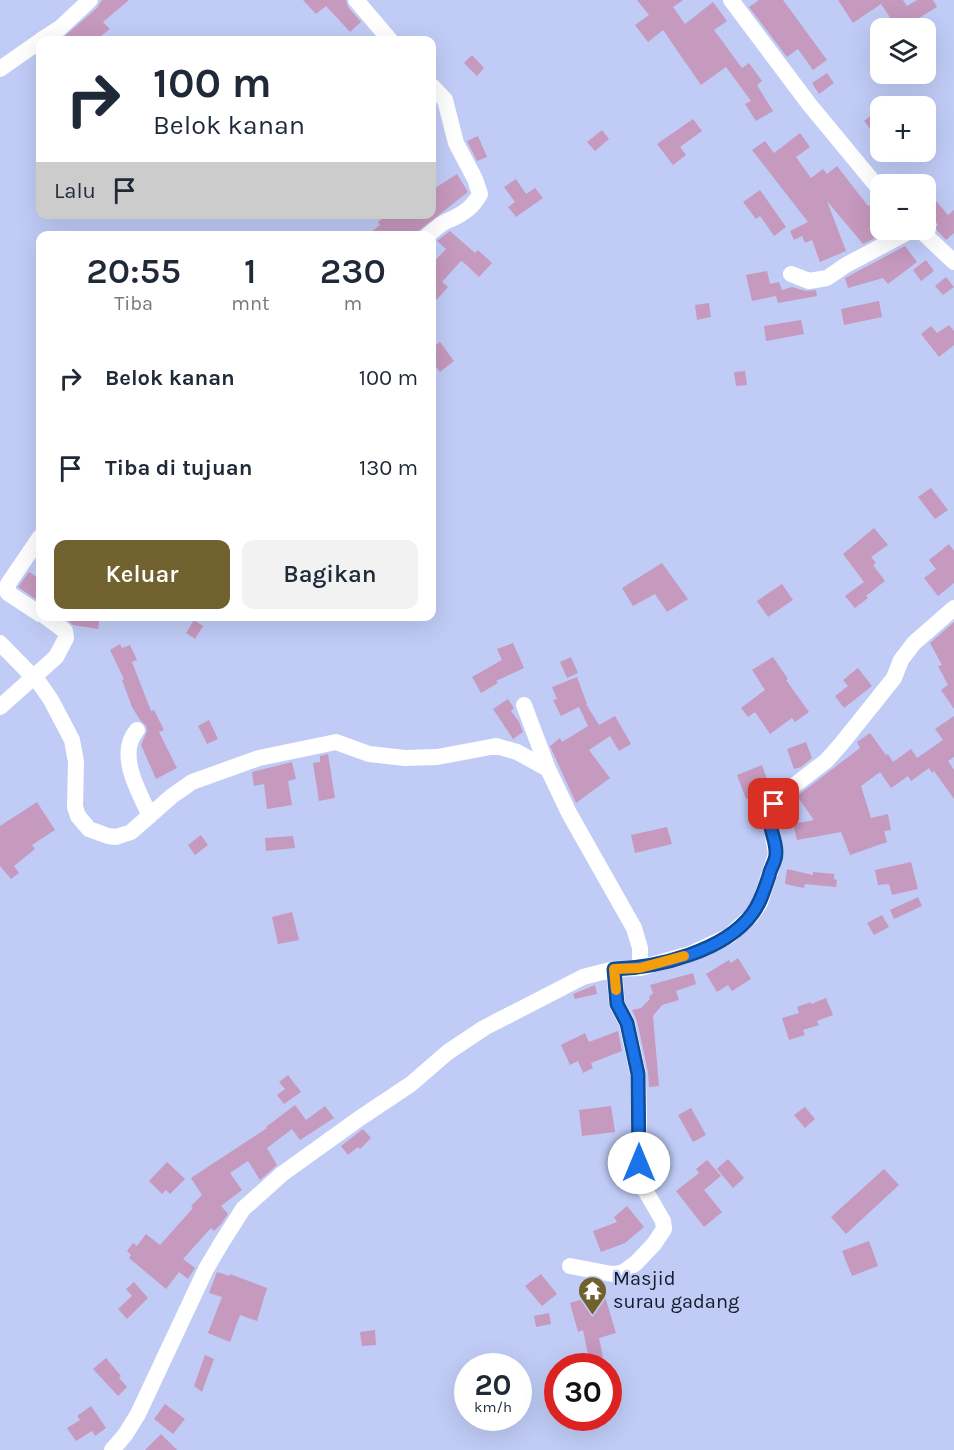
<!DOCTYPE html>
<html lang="id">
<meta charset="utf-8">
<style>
:root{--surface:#fff;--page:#f2f2f3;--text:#1f2937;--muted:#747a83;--accent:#71612f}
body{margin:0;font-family:Karla,sans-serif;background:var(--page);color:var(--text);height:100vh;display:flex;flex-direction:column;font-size:22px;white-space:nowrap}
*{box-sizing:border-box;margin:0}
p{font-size:20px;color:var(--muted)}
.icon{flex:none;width:33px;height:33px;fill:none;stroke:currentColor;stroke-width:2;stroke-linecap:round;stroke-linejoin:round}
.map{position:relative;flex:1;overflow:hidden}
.side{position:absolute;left:36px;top:231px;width:400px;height:390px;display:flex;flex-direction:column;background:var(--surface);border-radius:12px;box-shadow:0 6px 24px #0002}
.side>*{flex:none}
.hud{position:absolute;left:36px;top:36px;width:400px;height:183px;border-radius:12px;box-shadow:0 6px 24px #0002;background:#fff;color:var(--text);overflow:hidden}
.buttons{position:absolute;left:870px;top:18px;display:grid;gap:12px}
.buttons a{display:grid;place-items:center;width:66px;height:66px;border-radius:12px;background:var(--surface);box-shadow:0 6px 24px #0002;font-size:30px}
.speed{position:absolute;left:454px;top:1353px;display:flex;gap:12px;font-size:30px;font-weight:700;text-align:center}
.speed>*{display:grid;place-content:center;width:78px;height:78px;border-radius:50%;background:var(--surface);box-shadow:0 6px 24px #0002;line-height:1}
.speed small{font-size:15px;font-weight:400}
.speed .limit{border:9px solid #d22;background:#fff;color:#111}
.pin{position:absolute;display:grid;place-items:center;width:51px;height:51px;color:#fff;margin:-26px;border-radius:12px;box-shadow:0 3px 9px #0006}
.me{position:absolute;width:66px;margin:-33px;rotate:0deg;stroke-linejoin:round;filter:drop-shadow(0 0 4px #0008)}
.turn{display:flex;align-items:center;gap:21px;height:126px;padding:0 18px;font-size:27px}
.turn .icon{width:78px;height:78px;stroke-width:2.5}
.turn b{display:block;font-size:42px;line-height:51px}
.then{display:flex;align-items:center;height:57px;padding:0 18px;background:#0003;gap:12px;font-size:22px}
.eta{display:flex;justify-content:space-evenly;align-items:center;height:102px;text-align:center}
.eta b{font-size:36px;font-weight:600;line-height:42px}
.cta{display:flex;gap:12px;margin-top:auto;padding:12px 18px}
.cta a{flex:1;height:69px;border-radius:12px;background:var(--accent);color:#fff;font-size:24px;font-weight:600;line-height:69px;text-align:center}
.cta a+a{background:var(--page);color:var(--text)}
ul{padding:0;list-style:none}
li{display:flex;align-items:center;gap:18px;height:90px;padding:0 18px}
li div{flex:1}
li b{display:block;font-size:22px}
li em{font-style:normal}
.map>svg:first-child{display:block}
.building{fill:#c699be}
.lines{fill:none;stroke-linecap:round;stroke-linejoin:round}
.minor{stroke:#fff;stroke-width:16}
.route-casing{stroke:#114b97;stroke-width:15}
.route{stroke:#1a73e8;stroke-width:10}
.slow{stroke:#f59e0b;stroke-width:10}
.labels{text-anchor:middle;stroke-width:4.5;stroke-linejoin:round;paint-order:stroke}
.poi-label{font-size:20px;fill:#15192c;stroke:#c0ccf6;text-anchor:start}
</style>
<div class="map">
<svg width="954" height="1450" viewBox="0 0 954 1450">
<rect width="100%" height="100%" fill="#c0ccf6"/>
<path class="building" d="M 102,0 L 129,0 L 103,22 L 110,29 L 96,40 L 60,40 L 97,8 Z
M 303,0 L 346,0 L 348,7 L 361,22 L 350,32 L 326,6 L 316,14 Z
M 637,0 L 683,0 L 673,7 L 685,24 L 713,2 L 727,21 L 714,30 L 742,68 L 749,63 L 762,81 L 757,85 L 773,111 L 756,121 L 745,104 L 751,101 L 726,67 L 701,85 L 663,30 L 648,42 L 635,25 L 649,15 Z
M 759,0 L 783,0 L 827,60 L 813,70 L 798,49 L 787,57 L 749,7 Z
M 838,0 L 903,0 L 907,6 L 917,0 L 933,0 L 937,7 L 911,23 L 913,28 L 897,28 L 881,4 L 853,23 Z
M 472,55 L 484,68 L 477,76 L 464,63 Z
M 827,73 L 834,83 L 819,94 L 812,83 Z
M 880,108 L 880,142 L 864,121 Z
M 693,119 L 702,131 L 680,147 L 686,155 L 673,165 L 657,144 Z
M 602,130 L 609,139 L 595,151 L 587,142 Z
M 800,133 L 810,147 L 796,157 L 811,178 L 823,169 L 827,174 L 837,166 L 868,206 L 876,200 L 880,200 L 880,230 L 891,230 L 863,244 L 827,201 L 846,251 L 820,262 L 812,240 L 805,243 L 802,236 L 794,240 L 790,231 L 808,222 L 752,150 L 765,141 L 774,153 Z
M 478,136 L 487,157 L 477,161 L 467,141 Z
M 457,174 L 468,192 L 412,236 L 366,236 L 380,225 L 378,222 L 389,214 L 432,214 L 432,190 Z
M 516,179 L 526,194 L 535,188 L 543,198 L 516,217 L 508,207 L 515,202 L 504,187 Z
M 926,189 L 948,215 L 954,210 L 954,233 L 946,240 L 935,228 L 938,225 L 926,210 Z
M 760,190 L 786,227 L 774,236 L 760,216 L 756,219 L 743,202 Z
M 450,231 L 475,253 L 478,250 L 492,263 L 479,277 L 462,261 L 460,262 L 442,282 L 448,287 L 432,305 L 432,264 L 446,249 L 437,241 Z
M 905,246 L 917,262 L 888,284 L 883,278 L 848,288 L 845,278 Z
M 926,260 L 934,271 L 921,281 L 913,270 Z
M 767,271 L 770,284 L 779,282 L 782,290 L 792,287 L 806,291 L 816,290 L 817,296 L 778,303 L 776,296 L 752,301 L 746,275 Z
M 946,277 L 954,287 L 943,295 L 935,286 Z
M 879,301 L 882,317 L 844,325 L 841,309 Z
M 709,303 L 711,317 L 697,320 L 695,305 Z
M 801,320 L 804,334 L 766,341 L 764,326 Z
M 949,325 L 954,331 L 954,345 L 939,357 L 921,334 L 931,326 L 937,333 Z
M 440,342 L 454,361 L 440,372 L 432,362 L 432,348 Z
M 745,371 L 747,385 L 736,386 L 734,372 Z
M 931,488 L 948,510 L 935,519 L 918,497 Z
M 874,528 L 888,545 L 871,557 L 876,563 L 873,565 L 885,581 L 866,596 L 868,598 L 855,608 L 845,596 L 864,582 L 843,554 Z
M 949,544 L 954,551 L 954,583 L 938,596 L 924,578 L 936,569 L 929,560 Z
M 662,563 L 688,599 L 667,612 L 655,594 L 633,606 L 622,588 Z
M 29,572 L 40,579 L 40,602 L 18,587 Z
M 782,584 L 793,600 L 768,617 L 757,601 Z
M 63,616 L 100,616 L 98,629 L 73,625 Z
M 194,620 L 203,626 L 195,639 L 186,633 Z
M 954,622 L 954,709 L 941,690 L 948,685 L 938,666 L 942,665 L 930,643 Z
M 513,643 L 524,668 L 496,681 L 498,683 L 481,693 L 472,677 L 502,660 L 497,649 Z
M 120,644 L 122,648 L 130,645 L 137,660 L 132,662 L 151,711 L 154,710 L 164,730 L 159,732 L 177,768 L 156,779 L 141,745 L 147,731 L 146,726 L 140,720 L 132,707 L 122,680 L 124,679 L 110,650 Z
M 571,657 L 578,673 L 567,678 L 560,662 Z
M 773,657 L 788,679 L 786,680 L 809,712 L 795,722 L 792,718 L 770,734 L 755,712 L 748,717 L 741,708 L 765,690 L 752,670 Z
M 858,668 L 872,686 L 844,708 L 835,696 L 848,686 L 843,680 Z
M 577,677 L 587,704 L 586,704 L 599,725 L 615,716 L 631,744 L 619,751 L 610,736 L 589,750 L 610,778 L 576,803 L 550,746 L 560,738 L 562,742 L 588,726 L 579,707 L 561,716 L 553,700 L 557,699 L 552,687 Z
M 508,699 L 514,708 L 511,711 L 519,722 L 523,732 L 513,739 L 493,709 Z
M 954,716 L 954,757 L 948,761 L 954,770 L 954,799 L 934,771 L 932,773 L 929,768 L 911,781 L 908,776 L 891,788 L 880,772 L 861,786 L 871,818 L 888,814 L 891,830 L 884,831 L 887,842 L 850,855 L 841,832 L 797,840 L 793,824 L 814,820 L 797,796 L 860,748 L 857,742 L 870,733 L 886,755 L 888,754 L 893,762 L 911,749 L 917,758 L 943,740 L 935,729 Z
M 209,720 L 218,739 L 207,744 L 198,726 Z
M 806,742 L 812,758 L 801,767 L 794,769 L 787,749 Z
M 328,754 L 335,798 L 319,801 L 313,763 L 320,762 L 320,756 Z
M 292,762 L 296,779 L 288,781 L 292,805 L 267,809 L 264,784 L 254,786 L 252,772 Z
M 762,765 L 771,790 L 746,799 L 737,775 Z
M 37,802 L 55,830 L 32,845 L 35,849 L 14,866 L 19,873 L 11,879 L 0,866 L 0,826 Z
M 667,827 L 672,844 L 635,853 L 631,835 Z
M 201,835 L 208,845 L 195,855 L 188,845 Z
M 293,836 L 295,848 L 266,851 L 265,838 Z
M 911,862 L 918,889 L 892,895 L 889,884 L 878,885 L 875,870 Z
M 787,869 L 813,875 L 813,872 L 834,874 L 834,879 L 837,880 L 836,887 L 805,884 L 804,888 L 785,884 Z
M 918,897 L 922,906 L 894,919 L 890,910 Z
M 292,912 L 299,940 L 278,944 L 272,917 Z
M 882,915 L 889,927 L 874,935 L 867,923 Z
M 738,958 L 751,979 L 732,991 L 728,985 L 717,992 L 706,974 L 729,960 L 731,963 Z
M 693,973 L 696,984 L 676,991 L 679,1000 L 662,1005 L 653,1016 L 659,1086 L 649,1087 L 648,1072 L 637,1021 L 632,1010 L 641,1008 L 650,999 L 649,997 L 653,993 L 650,985 Z
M 595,985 L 597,994 L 575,999 L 573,994 Z
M 826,998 L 833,1015 L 817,1021 L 819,1025 L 803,1030 L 805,1035 L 789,1040 L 782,1018 L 799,1013 L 797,1007 L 811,1002 L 811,1004 Z
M 618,1031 L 622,1051 L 591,1063 L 593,1068 L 583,1073 L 578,1061 L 570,1065 L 561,1045 L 585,1033 L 589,1042 Z
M 288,1075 L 301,1092 L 284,1104 L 277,1095 L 285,1089 L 279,1082 Z
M 295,1105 L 306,1120 L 325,1106 L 334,1118 L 300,1140 L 292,1129 L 267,1148 L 277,1165 L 260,1180 L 248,1161 L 230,1173 L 242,1190 L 221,1206 L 228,1214 L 221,1224 L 214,1231 L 211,1228 L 183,1259 L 195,1268 L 188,1279 L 179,1272 L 166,1289 L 129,1258 L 131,1255 L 127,1251 L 133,1243 L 137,1246 L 146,1234 L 160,1245 L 193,1208 L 191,1206 L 202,1195 L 191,1178 L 267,1128 L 266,1127 Z
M 611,1106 L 615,1132 L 582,1136 L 579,1110 Z
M 805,1107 L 815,1119 L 805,1128 L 794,1115 Z
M 691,1108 L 706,1135 L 693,1142 L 678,1115 Z
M 363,1129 L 371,1138 L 360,1149 L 358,1147 L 348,1155 L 341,1146 Z
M 728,1159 L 744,1178 L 733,1188 L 717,1169 Z
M 707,1160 L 721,1176 L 704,1190 L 722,1212 L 704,1227 L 676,1191 L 699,1173 L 696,1169 Z
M 167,1162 L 185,1179 L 170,1194 L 166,1190 L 162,1194 L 149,1181 Z
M 884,1169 L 899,1185 L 846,1234 L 831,1217 Z
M 627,1206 L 644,1227 L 625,1243 L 601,1252 L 593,1231 L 617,1222 L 614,1217 Z
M 869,1241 L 878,1266 L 852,1276 L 842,1251 Z
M 217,1272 L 230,1276 L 230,1274 L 267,1288 L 257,1321 L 240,1315 L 230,1342 L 208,1333 L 222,1297 L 209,1293 Z
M 541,1274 L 557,1294 L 542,1306 L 525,1286 Z
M 134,1282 L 148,1298 L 127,1319 L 118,1309 L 132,1296 L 126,1289 Z
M 604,1293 L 616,1333 L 599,1338 L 603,1357 L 589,1360 L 583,1330 L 578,1332 L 570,1303 Z
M 549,1313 L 551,1324 L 536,1327 L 534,1316 Z
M 375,1330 L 376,1345 L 362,1346 L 360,1332 Z
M 205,1355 L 214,1359 L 202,1392 L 194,1386 Z
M 106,1358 L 121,1376 L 119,1378 L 127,1387 L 118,1396 L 93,1369 Z
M 165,1404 L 185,1419 L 173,1434 L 154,1419 Z
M 91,1406 L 106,1428 L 95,1436 L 92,1431 L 76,1441 L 67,1428 L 80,1420 L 77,1416 Z
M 161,1434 L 177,1450 L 145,1450 Z"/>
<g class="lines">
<path class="minor" d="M 356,0 L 390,40
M 731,0 L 809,104 L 880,190
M 41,40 L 60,28 L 90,0
M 0,69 L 40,41
M 920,230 L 954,262
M 427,236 C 433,231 440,224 447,221 C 461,215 472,209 480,194 L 475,179 L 456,143 L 445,100 L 432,86
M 791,274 L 809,281 L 827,278 L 846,265 L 912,230
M 40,537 L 8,584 L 8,593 L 40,614
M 0,643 L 40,684 L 51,700 L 72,740 L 76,762 L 75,807 L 78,816 L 89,829 L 108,836 L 116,837 L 131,832 L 172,796 L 192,782 L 259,758 L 336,742 L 369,754 L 405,758 L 437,757 L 496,746 L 517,752 L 548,769
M 524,705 L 548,769 L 569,813 L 634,928 L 640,948 L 640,968
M 0,707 L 56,657 L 66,638 L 65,631 L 45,616
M 137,730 C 116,754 139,792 150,816
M 570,1266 L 612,1274 L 622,1273 L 636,1263 L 654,1244 L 664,1229 L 663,1221 L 645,1190 L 640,1173 L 638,1074 L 627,1023 L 617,1004 L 614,969
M 112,1450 L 125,1435 L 138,1414 L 206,1269 L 222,1242 L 243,1209 L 282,1174 L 360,1118 L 411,1084 L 448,1052 L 484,1028 L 583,977 L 614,969 L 640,968 L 690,954 L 729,936 L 751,916 L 760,903 L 776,854 L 770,818 L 774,804 L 783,794 L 826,761 L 842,743 L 894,678 L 901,660 L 914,643 L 954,608"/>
</g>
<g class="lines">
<defs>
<path id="route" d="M 639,1163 L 638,1074 L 627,1023 L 617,1004 L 614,969 C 657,968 725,951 752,914 C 761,902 764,890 769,876 C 770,869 776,861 776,854 C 777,837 764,825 774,804"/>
</defs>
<use href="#route" class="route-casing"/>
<use href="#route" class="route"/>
<path class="slow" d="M 616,990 L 614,969 L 640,968 L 684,956"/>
</g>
<defs>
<symbol id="temple-pin" viewBox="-11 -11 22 30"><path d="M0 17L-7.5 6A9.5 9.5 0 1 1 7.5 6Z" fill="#71612f" stroke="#c0ccf6"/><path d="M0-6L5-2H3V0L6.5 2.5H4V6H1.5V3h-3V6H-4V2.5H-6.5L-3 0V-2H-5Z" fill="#fff"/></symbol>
</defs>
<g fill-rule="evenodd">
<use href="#temple-pin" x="576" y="1274" width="33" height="45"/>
</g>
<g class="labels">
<g class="poi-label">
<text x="613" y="1285">Masjid<tspan x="613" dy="23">surau gadang</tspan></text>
</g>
</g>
</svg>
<div class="buttons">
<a><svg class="icon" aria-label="layers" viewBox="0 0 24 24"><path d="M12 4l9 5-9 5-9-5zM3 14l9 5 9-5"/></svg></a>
<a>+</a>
<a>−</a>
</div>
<div class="speed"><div>20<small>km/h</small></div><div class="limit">30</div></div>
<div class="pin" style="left:774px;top:804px;background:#d93025"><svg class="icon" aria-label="arrive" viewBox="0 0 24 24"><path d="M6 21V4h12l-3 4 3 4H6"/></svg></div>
<svg class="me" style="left:639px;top:1163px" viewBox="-20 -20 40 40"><circle r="19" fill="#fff"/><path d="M0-13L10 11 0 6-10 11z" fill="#1a73e8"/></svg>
<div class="hud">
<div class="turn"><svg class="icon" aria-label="right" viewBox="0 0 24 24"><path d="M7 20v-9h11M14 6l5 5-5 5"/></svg><div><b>100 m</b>Belok kanan</div></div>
<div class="then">Lalu<svg class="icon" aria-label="arrive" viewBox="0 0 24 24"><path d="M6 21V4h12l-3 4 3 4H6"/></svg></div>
</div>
<section class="side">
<div class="eta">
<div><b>20:55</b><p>Tiba</p></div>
<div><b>1</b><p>mnt</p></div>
<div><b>230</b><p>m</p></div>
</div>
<ul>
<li><svg class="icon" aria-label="right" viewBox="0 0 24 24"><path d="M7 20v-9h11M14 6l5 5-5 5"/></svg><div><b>Belok kanan</b></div><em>100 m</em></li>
<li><svg class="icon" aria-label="arrive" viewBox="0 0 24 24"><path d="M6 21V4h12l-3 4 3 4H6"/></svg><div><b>Tiba di tujuan</b></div><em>130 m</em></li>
</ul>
<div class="cta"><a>Keluar</a><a>Bagikan</a></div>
</section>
</div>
